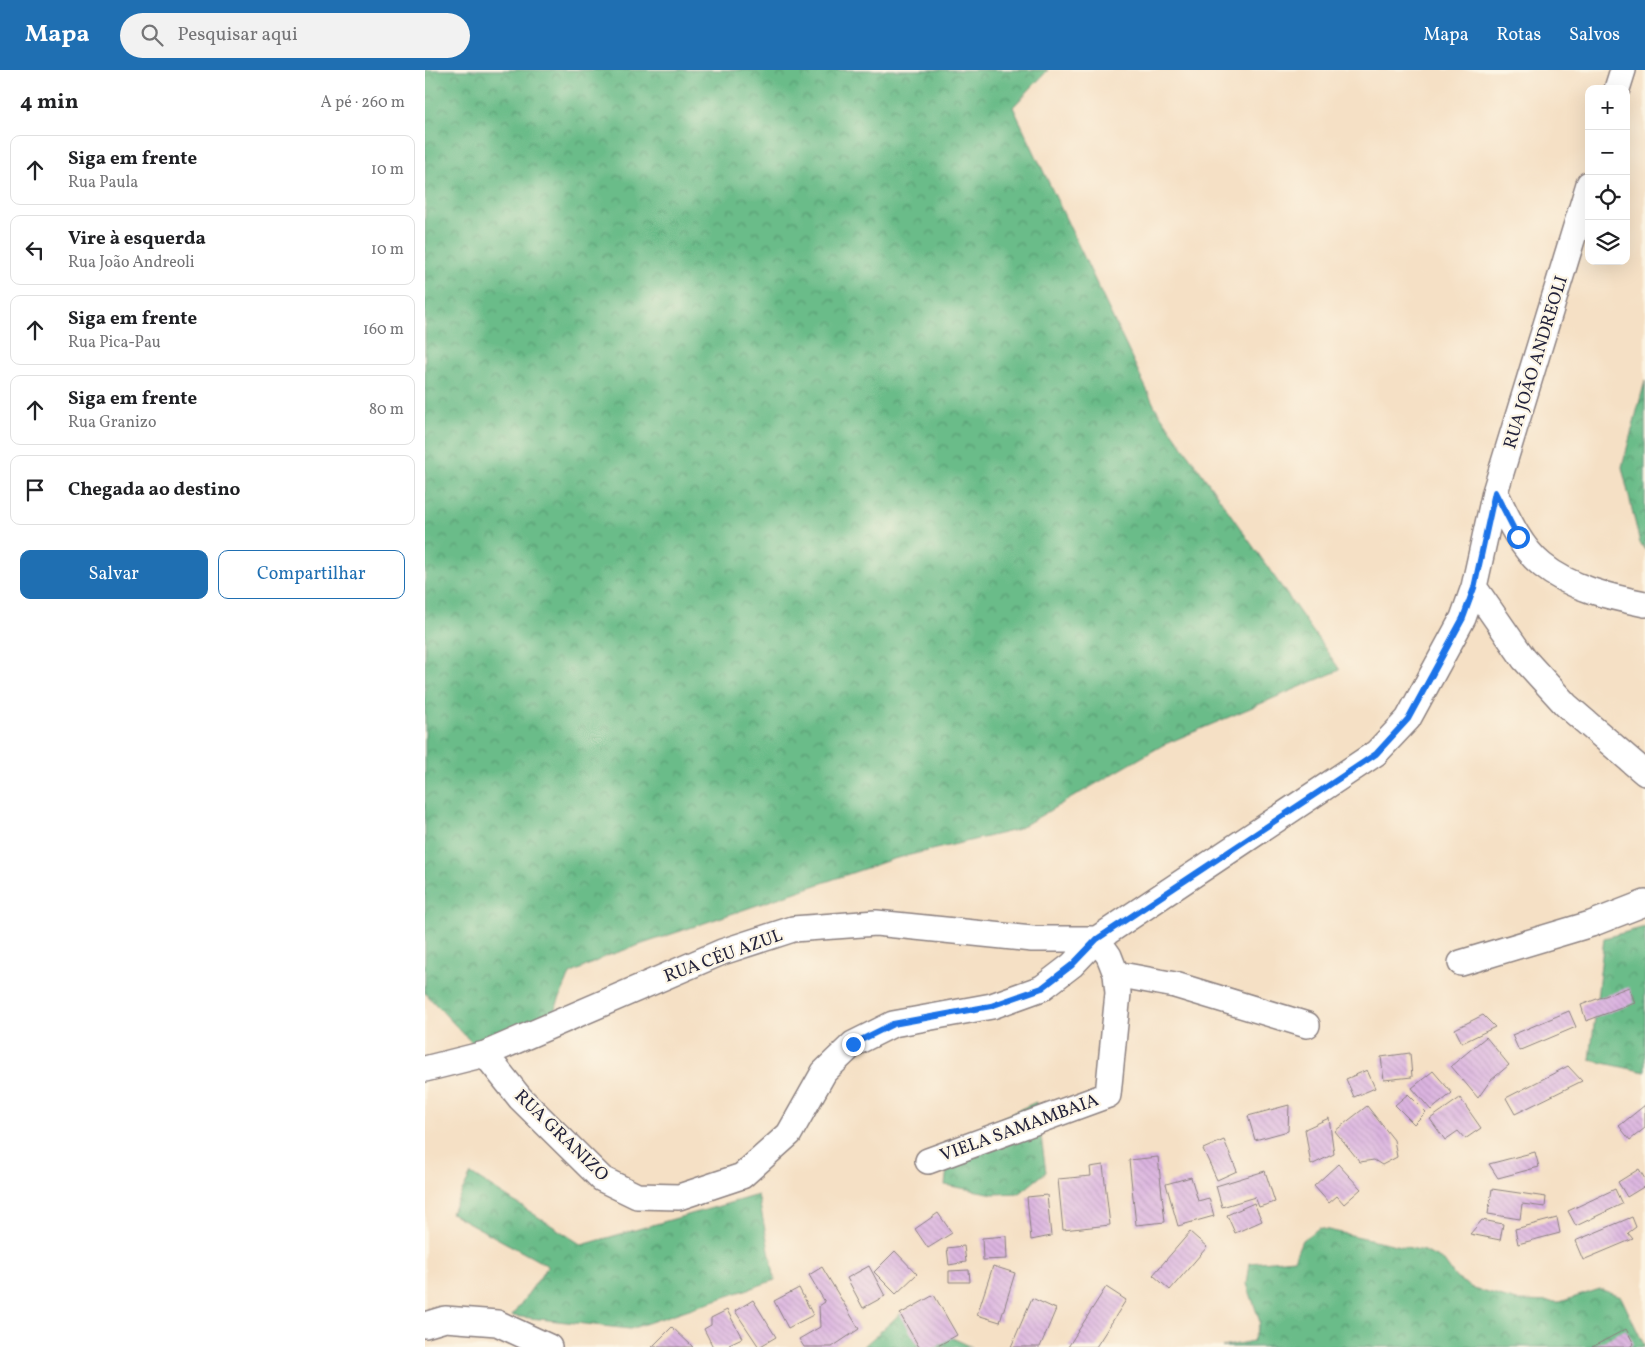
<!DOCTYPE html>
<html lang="pt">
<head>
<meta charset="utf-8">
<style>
	:root { --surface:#fff; --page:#f2f2f2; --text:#202124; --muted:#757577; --line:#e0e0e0; --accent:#1f6fb2 }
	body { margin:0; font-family:Vollkorn,serif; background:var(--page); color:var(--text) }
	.controls { position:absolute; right:15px; top:15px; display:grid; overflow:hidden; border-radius:10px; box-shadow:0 5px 20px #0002 }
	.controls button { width:45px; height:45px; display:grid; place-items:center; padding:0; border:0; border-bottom:1px solid var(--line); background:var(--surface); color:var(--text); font:25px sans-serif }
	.stop { position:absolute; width:15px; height:15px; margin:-11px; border:4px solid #1a73e8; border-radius:50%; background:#fff }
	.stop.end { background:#1a73e8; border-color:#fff; box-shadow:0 1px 5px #0008 }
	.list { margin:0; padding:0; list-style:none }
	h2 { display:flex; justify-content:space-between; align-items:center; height:65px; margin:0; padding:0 20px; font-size:21px }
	h2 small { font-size:16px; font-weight:400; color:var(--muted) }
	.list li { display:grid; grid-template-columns:32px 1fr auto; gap:15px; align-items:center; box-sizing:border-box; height:70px; margin:0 10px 10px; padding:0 10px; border:1px solid var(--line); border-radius:10px }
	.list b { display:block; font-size:19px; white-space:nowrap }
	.list p { margin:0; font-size:16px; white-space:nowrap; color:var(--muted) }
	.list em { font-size:16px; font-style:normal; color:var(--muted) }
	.actions { display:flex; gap:10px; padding:15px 20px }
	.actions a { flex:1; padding:11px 0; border:1px solid var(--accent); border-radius:10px; text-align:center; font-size:18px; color:var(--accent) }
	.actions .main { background:var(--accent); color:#fff }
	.icon { flex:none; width:28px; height:28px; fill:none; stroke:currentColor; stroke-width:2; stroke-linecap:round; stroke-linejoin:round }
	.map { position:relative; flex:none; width:1220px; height:1277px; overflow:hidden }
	header { display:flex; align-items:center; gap:30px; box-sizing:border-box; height:70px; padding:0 25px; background:var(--accent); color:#fff }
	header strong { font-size:24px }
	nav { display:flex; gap:28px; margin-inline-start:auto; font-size:18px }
	.search { width:350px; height:45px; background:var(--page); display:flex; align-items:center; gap:12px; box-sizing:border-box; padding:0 18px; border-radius:28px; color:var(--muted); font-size:19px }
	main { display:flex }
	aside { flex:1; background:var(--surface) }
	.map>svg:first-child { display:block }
	.forest { fill:url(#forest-crowns); stroke:#466f62 }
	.building { fill:url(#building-back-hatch) }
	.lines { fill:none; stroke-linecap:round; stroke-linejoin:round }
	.minor-casing { stroke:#8c8180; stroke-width:28 }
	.minor { stroke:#fff; stroke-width:25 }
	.route { stroke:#1a73e8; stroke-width:6 }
	.labels { text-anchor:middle; stroke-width:4.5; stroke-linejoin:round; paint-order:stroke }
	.street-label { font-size:18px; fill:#22223b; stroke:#fcf5e5 }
</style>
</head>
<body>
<header>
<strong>Mapa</strong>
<div class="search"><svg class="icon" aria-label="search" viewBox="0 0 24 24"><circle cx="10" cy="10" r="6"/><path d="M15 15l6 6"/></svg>Pesquisar aqui</div>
<nav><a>Mapa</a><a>Rotas</a><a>Salvos</a></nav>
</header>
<main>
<aside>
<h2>4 min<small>A pé · 260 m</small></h2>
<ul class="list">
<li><svg class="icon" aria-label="ahead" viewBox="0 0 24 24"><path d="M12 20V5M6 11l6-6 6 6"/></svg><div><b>Siga em frente</b><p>Rua Paula</p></div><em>10 m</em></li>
<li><svg class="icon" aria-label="left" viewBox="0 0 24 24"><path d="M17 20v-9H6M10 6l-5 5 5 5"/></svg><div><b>Vire à esquerda</b><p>Rua João Andreoli</p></div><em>10 m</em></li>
<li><svg class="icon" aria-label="ahead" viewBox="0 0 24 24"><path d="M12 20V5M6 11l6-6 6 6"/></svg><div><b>Siga em frente</b><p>Rua Pica-Pau</p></div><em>160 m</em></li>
<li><svg class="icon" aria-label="ahead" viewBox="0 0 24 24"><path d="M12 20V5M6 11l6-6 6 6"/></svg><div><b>Siga em frente</b><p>Rua Granizo</p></div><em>80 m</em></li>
<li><svg class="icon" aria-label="arrive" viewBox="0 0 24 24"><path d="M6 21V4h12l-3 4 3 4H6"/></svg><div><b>Chegada ao destino</b></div></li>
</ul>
<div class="actions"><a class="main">Salvar</a><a>Compartilhar</a></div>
</aside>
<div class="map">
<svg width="1220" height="1277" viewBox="0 0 1220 1277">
	<defs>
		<pattern id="forest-crowns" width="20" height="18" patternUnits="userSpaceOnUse" patternTransform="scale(1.25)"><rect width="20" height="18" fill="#6abc89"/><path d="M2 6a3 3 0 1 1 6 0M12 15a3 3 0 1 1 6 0" fill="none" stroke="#579871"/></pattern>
		<pattern id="building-back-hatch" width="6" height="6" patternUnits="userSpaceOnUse" patternTransform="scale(1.25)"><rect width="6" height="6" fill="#dbb4e0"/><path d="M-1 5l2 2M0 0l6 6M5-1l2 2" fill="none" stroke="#bc9ac1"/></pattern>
	</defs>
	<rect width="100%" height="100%" fill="#fcf5e5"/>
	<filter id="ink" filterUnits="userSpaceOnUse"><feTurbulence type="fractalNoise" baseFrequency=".02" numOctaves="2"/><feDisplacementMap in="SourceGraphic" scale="10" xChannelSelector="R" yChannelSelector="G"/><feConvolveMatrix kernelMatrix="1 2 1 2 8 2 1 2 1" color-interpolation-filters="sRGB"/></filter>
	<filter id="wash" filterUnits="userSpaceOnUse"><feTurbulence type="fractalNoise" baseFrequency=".0096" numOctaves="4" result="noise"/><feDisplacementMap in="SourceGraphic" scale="20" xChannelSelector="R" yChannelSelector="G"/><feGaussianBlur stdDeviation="1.12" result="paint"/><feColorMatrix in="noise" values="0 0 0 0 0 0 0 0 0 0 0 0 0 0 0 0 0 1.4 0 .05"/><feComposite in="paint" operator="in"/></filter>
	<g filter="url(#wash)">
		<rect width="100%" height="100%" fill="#f5e0c5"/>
		<path class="forest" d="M0,0H623L588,37L730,337L915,600L738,675L591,760L468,789L182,886L145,904L129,941L91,961L49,975L0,923Z
			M1220,311V480L1215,473L1197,397Z
			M1220,857V1002L1165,990L1179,868Z
			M611,1032L621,1102L595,1123L569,1124L520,1115L525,1072Z
			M46,1104L157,1175L333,1125L350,1210L205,1259L87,1246L123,1196L26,1143Z
			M894,1158L999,1181L1019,1191L1031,1208L1049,1219L1092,1231L1135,1232L1175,1219L1196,1227L1220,1277H797L828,1271L835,1252L822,1214L825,1193L869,1189L877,1170Z
			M475,1244L547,1277H438Z"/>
		<g id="blocks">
			<path class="building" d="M1204,917L1210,933L1161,951L1156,935Z
				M1144,941L1151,957L1094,981L1087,965Z
				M1058,945L1070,957L1037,973L1030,959Z
				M1061,967L1084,995L1065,1011L1053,1028L1026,996Z
				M985,983L987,1007L959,1010L956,987Z
				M1143,996L1157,1011L1090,1044L1081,1028Z
				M942,1000L950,1018L929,1027L921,1009Z
				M1008,1001L1027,1023L1006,1040L987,1018Z
				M983,1024L1001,1042L989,1054L970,1035Z
				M1035,1028L1056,1058L1040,1069L1033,1061L1020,1070L1005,1049Z
				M864,1035L863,1061L830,1070L823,1046Z
				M1220,1035V1058L1205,1070L1194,1056Z
				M942,1036L969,1070L972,1087L957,1095L949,1090L935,1092L910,1061Z
				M904,1048L909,1084L886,1095L880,1059Z
				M799,1070L812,1101L792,1110L778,1079Z
				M1110,1082L1114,1097L1073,1108L1064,1094Z
				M733,1087L740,1152L711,1155L704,1090Z
				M913,1094L936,1119L919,1134L912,1126L904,1133L889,1116Z
				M678,1095L685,1155L638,1160L633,1109L666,1106L665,1097Z
				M1214,1099L1220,1109V1116L1202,1127L1193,1112Z
				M840,1101L850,1132L834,1137L830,1127L797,1137L791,1116Z
				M766,1107L773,1131L784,1128L789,1146L753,1156L741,1114Z
				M1067,1119L1121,1127L1120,1137L1097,1134L1095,1149L1063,1144Z
				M1190,1119L1197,1134L1151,1156L1143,1141Z
				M622,1125L626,1166L606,1170L602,1127Z
				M829,1133L837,1151L810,1163L802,1145Z
				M513,1143L527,1163L503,1178L490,1159Z
				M1207,1147L1211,1157L1203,1163L1208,1169L1158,1190L1150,1171Z
				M1132,1148L1135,1163L1093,1174L1090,1159Z
				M1057,1150L1078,1154L1075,1170L1045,1164Z
				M765,1162L782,1177L745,1220L728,1205Z
				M581,1166L582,1189L558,1190L557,1168Z
				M539,1176L541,1192L524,1195L522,1178Z
				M470,1181L492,1204L471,1224L449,1202Z
				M444,1196L460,1226L438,1238L422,1208Z
				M568,1196L590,1203L575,1252L552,1245Z
				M397,1197L434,1259L407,1277H379L374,1269L395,1257L394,1236L400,1232L384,1205Z
				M544,1200L545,1212H524V1201Z
				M681,1217L701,1230L671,1277H643Z
				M374,1218L388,1245L363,1258L349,1231Z
				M509,1225L532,1265L511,1277H494L475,1244Z
				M607,1228L631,1239L615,1277H586Z
				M328,1230L351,1267L334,1277L310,1241Z
				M302,1240L317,1268L304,1274L306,1277H288L279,1259L286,1255V1248Z
				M247,1257L268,1277H227Z
				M1201,1259L1209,1274L1204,1277H1167Z"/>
		</g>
	</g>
	<g filter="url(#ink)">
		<use href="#blocks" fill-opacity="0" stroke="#8c8180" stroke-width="1"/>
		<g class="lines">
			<g class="minor-casing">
				<path id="minor" d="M1192,19L1198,0
					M1070,422C1082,447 1095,477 1117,495C1145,518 1185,527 1220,534
					M1049,517L1099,589L1141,635L1220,703
					M1036,893L1166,854L1220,833
					M691,904L750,915L882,955
					M60,984L95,1028L177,1109L212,1126L254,1127L317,1106L364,1064L399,1002L428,974L468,954L567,936L617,918L647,895L672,869L951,683L983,649L1038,548L1049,517L1070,422L1164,114
					M0,999L60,984L297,882L368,859L451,853L607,869H672
					M503,1091L683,1025L693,923L691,904L684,886L672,869
					M0,1255L20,1249L72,1253L124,1277"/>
			</g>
			<use href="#minor" class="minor"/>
		</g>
	</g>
	<g class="lines" filter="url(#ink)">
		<path class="route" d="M428,974L468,954L566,936L617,918L647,895L672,869L951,684L983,649L1038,548L1049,518L1070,422L1093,467"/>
	</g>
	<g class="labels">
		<g class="street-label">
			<text transform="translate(1110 292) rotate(-73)" y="6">RUA JOÃO ANDREOLI</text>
			<text transform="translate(298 885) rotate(-20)" y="6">RUA CÉU AZUL</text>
			<text transform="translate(594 1057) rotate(-20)" y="6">VIELA SAMAMBAIA</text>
			<text transform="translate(137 1065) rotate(44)" y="6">RUA GRANIZO</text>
		</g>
	</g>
</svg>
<div class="controls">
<button>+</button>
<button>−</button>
<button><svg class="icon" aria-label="locate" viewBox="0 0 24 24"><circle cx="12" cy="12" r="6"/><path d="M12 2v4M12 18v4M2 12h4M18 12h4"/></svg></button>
<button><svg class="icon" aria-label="layers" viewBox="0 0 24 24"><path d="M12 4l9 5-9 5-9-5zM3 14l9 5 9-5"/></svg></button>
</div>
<div class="stop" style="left:1093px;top:467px"></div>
<div class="stop end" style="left:428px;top:974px"></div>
</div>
</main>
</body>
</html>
